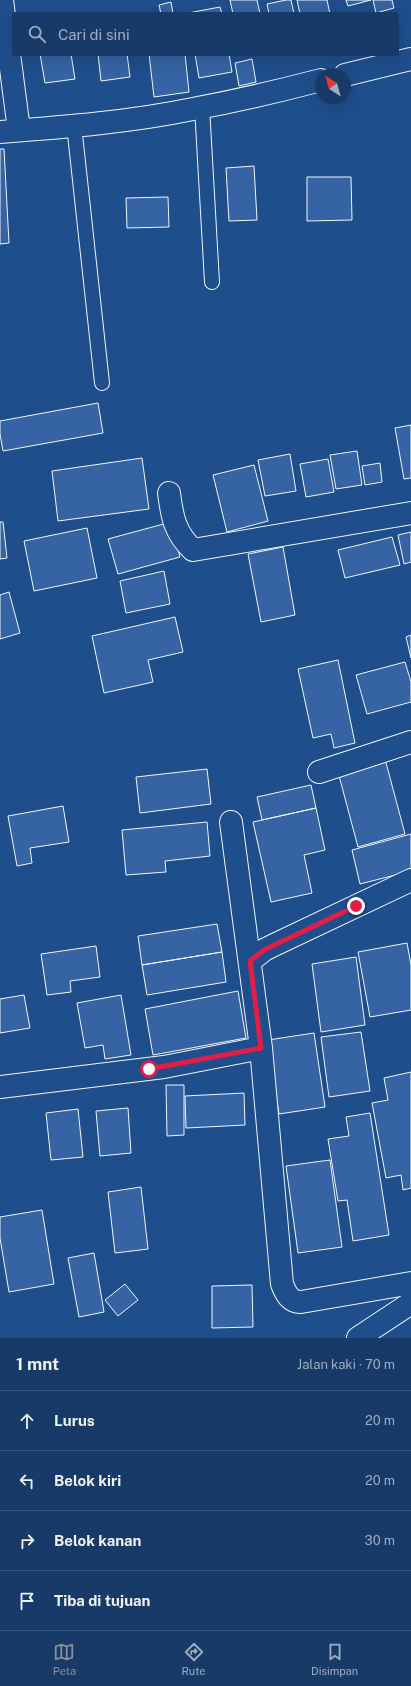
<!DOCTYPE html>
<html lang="id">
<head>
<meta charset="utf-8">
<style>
	:root { --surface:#173a69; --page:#244571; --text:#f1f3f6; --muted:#9eadc0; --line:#36547d; --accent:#8c9099 }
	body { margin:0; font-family:"Public Sans",sans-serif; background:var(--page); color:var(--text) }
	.compass { position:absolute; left:315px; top:68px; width:36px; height:36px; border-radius:50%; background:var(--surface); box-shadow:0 4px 16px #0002; rotate:323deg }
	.stop { position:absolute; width:12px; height:12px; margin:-9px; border:3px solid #e11d48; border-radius:50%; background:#fff }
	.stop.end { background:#e11d48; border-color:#fff; box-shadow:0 1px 4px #0008 }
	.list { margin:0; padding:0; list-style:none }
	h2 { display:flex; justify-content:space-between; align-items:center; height:52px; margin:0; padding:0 16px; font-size:17px }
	h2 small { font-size:13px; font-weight:400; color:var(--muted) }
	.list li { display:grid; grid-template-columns:26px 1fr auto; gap:12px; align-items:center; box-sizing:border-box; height:60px; padding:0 16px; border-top:1px solid var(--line) }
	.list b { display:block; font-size:15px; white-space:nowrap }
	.list em { font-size:13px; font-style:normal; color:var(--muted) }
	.icon { flex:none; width:22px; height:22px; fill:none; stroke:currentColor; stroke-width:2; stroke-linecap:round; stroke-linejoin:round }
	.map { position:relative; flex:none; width:411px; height:1338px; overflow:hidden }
	.search { position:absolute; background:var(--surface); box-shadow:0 4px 16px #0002; left:12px; right:12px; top:12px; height:44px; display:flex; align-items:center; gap:10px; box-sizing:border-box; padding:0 14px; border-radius:4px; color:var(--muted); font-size:15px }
	.sheet { height:292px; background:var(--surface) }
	nav { display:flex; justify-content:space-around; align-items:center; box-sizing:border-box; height:56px; border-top:1px solid var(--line); background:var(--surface); font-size:11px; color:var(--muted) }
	nav a { display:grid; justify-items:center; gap:2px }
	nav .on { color:var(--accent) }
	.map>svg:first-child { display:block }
	.building { fill:#3563a3; stroke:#f2f6ff }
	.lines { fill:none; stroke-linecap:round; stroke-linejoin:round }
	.lane-casing { stroke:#f2f6ff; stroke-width:16 }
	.street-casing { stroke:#f2f6ff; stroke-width:24 }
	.secondary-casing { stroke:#f2f6ff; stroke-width:24 }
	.lane { stroke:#1f4e8c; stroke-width:14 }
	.street { stroke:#1f4e8c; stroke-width:22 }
	.secondary { stroke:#1f4e8c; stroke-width:22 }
	.route { stroke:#e11d48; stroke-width:5 }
</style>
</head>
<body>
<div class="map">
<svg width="411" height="1338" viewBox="0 0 411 1338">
	<rect width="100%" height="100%" fill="#1f4e8c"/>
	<path class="building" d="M230,0H257L260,14H233Z
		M286,0H291L294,14H269L267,4Z
		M297,0H327L330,14H300Z
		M346,0H371L348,6Z
		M373,0H392L394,8L376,13Z
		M171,2L173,14H161L159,5Z
		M220,7L222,14H188V13Z
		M40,54H71L75,79L45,83Z
		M98,54H127L130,77L101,81Z
		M149,54H185L189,92L154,97Z
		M195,54H229L232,72L199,78Z
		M252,59L256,82L239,86L235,63Z
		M0,149H4L9,243L0,244Z
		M254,166L257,220L229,221L226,168Z
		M307,177H351L352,220L307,221Z
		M168,197L169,227L127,228L126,198Z
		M98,403L103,433L3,451L0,434V421Z
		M411,425V478L404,479L395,428Z
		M357,451L362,485L336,489L330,455Z
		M290,454L296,491L265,496L258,460Z
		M142,458L149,509L58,521L52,471Z
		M328,459L334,492L306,497L300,464Z
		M380,463L382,482L365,485L362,466Z
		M254,465L268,521L227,532L213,475Z
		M0,522H3L7,558L0,559Z
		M171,522L180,557L118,574L108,539Z
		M87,528L97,578L34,591L24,541Z
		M411,532V562L404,564L398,535Z
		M392,537L400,565L345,578L338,550Z
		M283,547L295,615L261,622L248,554Z
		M164,571L170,604L126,613L120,581Z
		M9,592L20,633L0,639V595Z
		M175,617L183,652L148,660L153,682L104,693L92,636Z
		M411,635V658L406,637Z
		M338,660L355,743L334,748L331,734L313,738L298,669Z
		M405,662L411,682V702L367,714L356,675Z
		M385,759L405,834L358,847L338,772Z
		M207,769L211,804L140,813L136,777Z
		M311,785L316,808L262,820L257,797Z
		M63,806L69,842L30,848L32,863L17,866L8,816Z
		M316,808L325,850L304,855L312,893L271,902L253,822Z
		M207,822L210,856L165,861L166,872L126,875L122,830Z
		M411,834V871L360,884L352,850Z
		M217,924L222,952L142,965L138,936Z
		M407,943L411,965V1010L370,1017L358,952Z
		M96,946L100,977L70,981L71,992L47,995L41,954Z
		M222,952L226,982L147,995L142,965Z
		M356,957L365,1025L321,1032L312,964Z
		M238,991L246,1038L153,1055L145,1009Z
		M24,995L30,1028L0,1033V999Z
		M121,995L131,1055L105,1059L103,1045L85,1048L77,1003Z
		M361,1032L370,1091L329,1097L321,1037Z
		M314,1033L325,1107L279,1114L268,1040Z
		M411,1072V1188L403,1190L401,1175L386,1178L372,1103L388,1100L384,1078Z
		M166,1085H184V1135L167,1136Z
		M244,1093L245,1125L186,1128L185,1096Z
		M128,1108L131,1153L100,1156L96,1111Z
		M78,1109L83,1157L51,1160L46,1113Z
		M370,1113L389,1235L353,1241L347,1200L338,1201L328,1139L349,1136L346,1117Z
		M330,1160L342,1247L298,1253L286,1166Z
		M141,1187L148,1249L115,1253L108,1192Z
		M42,1210L54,1284L9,1292L0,1238V1217Z
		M94,1253L104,1312L79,1317L68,1258Z
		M125,1284L138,1300L118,1316L105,1300Z
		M252,1285L253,1327L212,1328V1286Z"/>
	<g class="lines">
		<g class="lane-casing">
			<path id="lane" d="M202,107L212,282
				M74,125L102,383"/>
		</g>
		<g class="street-casing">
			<path id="street" d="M2,0L19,130
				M345,75L411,59
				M0,132C65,127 130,122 193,109C236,101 279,91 321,80
				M169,493C172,517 175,533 193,550L411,513
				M319,772L411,742
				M231,822L261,1048L282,1284C286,1294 290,1302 301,1302L411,1283
				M250,961L264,950L274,945L411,880
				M0,1087L164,1067L261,1048"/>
		</g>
		<g class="secondary-casing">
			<path id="secondary" d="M358,1338L411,1303"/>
		</g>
		<use href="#lane" class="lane"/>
		<use href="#street" class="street"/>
		<use href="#secondary" class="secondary"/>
	</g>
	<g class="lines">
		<path class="route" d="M149,1069L261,1048L250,961L264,950L356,906"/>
	</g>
</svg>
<svg class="compass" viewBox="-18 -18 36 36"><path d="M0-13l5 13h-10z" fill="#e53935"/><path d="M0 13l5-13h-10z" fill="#9eadc0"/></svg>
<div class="stop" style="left:149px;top:1069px"></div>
<div class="stop end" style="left:356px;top:906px"></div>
<div class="search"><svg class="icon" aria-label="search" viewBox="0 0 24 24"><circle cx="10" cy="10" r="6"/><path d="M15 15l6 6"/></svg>Cari di sini</div>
</div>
<section class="sheet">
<h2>1 mnt<small>Jalan kaki · 70 m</small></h2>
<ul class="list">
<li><svg class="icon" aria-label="ahead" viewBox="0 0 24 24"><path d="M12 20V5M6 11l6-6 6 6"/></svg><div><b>Lurus</b></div><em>20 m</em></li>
<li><svg class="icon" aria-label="left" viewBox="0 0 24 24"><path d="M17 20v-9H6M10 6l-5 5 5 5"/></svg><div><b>Belok kiri</b></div><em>20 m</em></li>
<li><svg class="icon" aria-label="right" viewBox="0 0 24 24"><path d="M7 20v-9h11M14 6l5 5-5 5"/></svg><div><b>Belok kanan</b></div><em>30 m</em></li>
<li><svg class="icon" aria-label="arrive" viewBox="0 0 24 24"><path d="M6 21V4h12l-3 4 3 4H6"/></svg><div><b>Tiba di tujuan</b></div></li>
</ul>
</section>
<nav>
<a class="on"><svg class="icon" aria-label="map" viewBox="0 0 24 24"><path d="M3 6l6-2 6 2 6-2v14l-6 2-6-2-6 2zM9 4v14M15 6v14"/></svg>Peta</a>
<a><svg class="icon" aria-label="directions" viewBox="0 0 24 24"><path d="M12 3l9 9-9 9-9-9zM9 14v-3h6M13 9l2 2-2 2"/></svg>Rute</a>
<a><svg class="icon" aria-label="saved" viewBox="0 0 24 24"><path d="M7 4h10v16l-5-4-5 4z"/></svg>Disimpan</a>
</nav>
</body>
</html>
